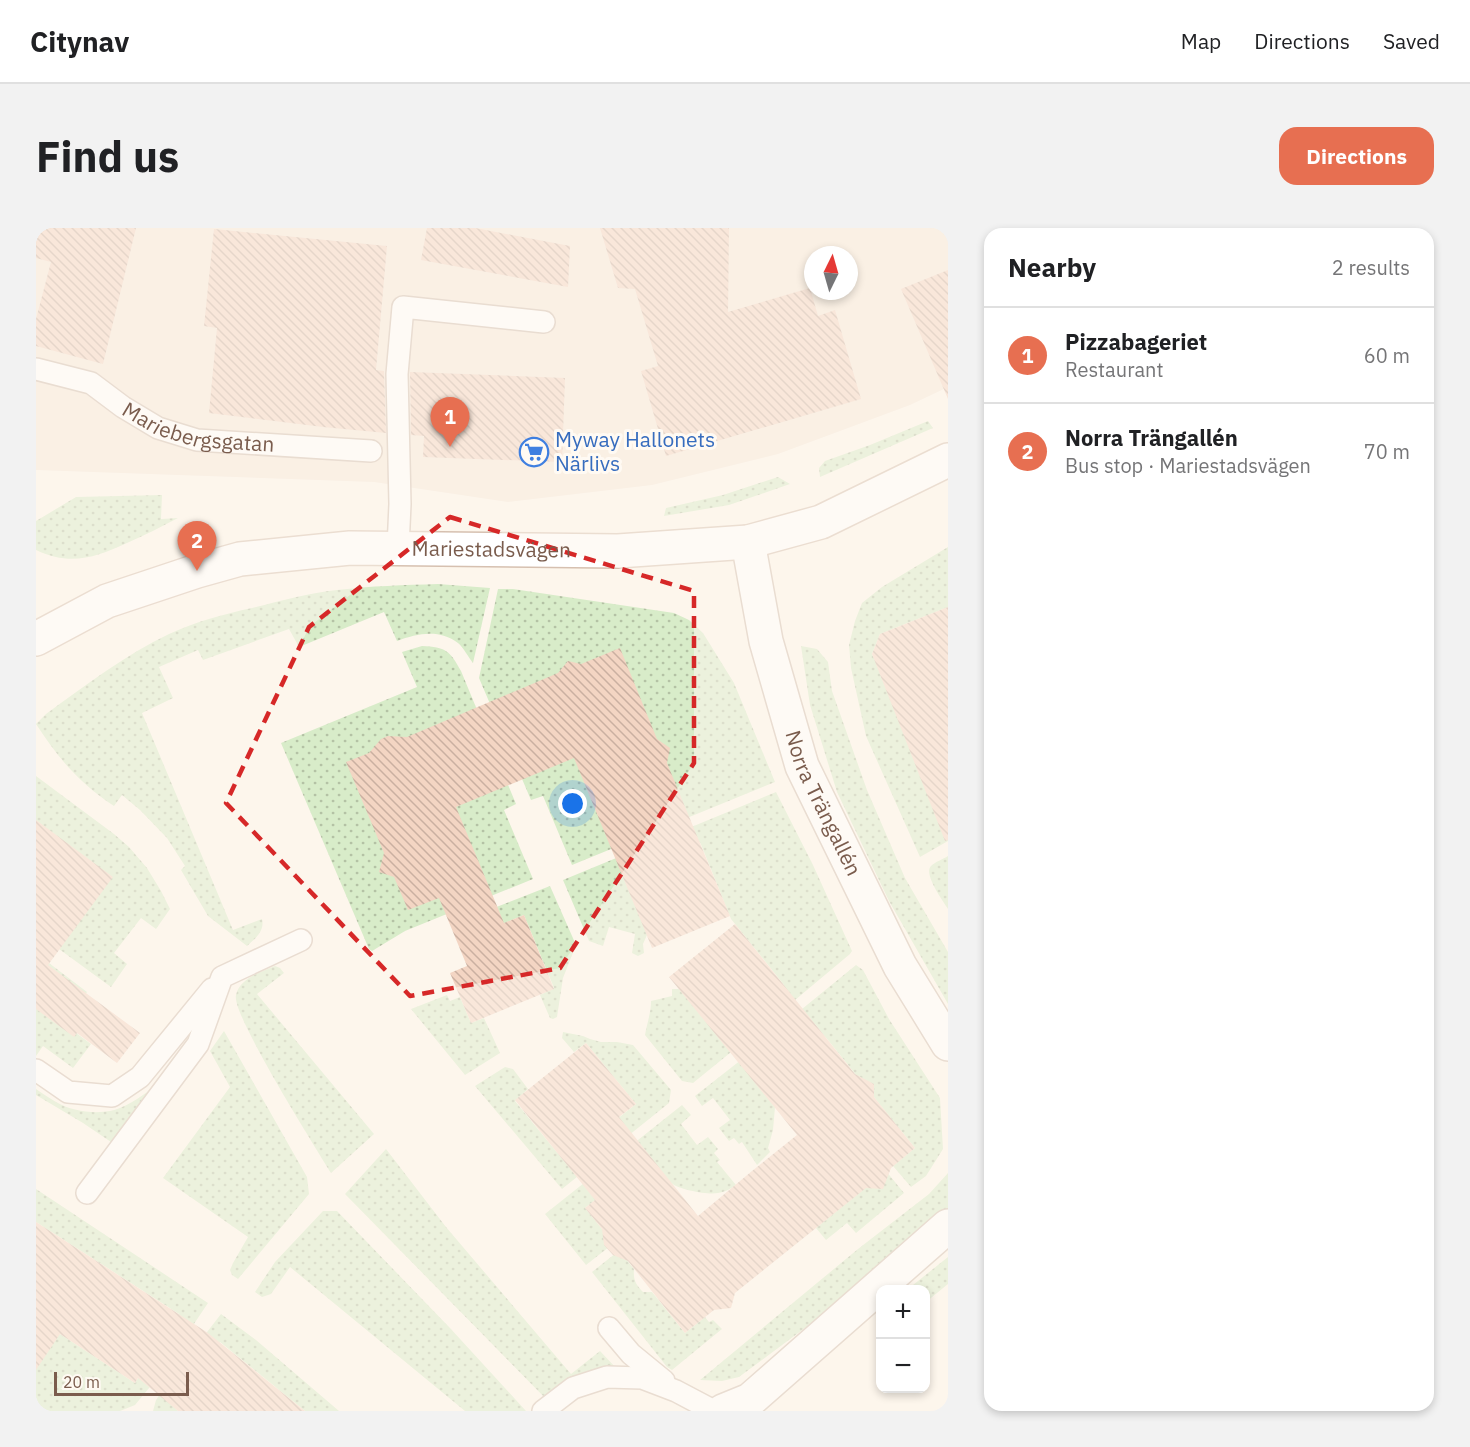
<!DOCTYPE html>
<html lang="en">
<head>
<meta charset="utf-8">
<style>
	:root { --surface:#fff; --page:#f2f2f2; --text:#202124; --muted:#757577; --line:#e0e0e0; --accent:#e76f51 }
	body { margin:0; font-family:"IBM Plex Sans",sans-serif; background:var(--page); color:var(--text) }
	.controls { position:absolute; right:18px; bottom:18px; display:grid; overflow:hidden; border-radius:12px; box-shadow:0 3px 9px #0003 }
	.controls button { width:54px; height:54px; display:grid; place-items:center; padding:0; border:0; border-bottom:2px solid var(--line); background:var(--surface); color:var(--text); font:30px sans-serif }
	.compass { position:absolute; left:768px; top:18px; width:54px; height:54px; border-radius:50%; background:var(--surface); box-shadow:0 3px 9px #0003; rotate:5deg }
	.scale { position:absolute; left:18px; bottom:15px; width:135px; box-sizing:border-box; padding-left:6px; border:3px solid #7a5c4d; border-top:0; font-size:16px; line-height:21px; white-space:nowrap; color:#7a5c4d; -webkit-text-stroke:4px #fffaf3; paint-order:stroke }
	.you { position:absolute; left:537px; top:576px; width:21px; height:21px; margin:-15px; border:4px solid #fff; border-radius:50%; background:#1a73e8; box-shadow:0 0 0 9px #1a73e833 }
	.badge { display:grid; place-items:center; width:39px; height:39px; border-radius:50%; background:var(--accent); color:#fff; font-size:20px; font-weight:700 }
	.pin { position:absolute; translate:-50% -50px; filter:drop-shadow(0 2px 3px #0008) }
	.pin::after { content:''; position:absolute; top:32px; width:21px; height:18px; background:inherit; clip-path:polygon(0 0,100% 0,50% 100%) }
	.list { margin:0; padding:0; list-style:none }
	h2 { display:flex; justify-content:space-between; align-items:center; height:78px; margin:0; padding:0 24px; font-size:26px }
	h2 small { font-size:20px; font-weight:400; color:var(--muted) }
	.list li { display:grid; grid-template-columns:39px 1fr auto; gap:18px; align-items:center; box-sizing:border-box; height:96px; padding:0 24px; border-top:2px solid var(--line) }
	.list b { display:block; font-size:22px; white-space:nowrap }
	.list p { margin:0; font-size:20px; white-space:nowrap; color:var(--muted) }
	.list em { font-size:20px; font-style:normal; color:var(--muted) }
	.map { position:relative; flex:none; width:912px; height:1183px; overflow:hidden; border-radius:18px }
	header { display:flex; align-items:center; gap:36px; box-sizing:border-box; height:84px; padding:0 30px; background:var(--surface); border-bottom:2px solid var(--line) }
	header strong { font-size:28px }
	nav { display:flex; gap:33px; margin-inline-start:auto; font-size:21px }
	.intro { display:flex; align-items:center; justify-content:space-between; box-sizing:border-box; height:144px; padding:0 36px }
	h1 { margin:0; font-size:42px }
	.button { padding:15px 27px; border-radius:18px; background:var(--accent); color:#fff; font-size:21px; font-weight:700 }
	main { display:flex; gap:36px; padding:0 36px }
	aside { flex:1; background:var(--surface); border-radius:18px; box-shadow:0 3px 9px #0003 }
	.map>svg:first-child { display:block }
	.residential { fill:#f5e8da; fill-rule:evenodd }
	.grass { fill:url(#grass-dots) }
	.building { fill:url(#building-back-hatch) }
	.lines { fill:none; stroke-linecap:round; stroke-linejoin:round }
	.lane-casing { stroke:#d1beb0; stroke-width:24 }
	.street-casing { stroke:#d1beb0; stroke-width:36 }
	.secondary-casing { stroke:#d6c0b0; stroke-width:36 }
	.lane { stroke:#fff; stroke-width:21 }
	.street { stroke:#fff; stroke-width:33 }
	.secondary { stroke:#fff; stroke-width:33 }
	.marked { fill:none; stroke:#d62828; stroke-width:4.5; stroke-dasharray:12 8; stroke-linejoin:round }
	.labels { text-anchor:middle; stroke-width:6; stroke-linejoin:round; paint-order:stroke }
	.street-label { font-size:21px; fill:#7a5c4d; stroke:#fffaf3 }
	.shop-label { font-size:21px; fill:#366cbe; stroke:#fffaf3; text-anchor:start }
</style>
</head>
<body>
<header>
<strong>Citynav</strong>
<nav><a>Map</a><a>Directions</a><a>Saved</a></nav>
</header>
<div class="intro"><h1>Find us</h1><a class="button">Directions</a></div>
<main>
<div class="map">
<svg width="912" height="1183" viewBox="0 0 912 1183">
	<defs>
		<pattern id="grass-dots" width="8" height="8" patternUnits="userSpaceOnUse" patternTransform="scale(1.5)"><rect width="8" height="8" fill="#d8ecc9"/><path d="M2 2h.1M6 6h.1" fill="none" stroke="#b4c2a5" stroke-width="1.8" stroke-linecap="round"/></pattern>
		<pattern id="building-back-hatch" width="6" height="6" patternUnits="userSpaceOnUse" patternTransform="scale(1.5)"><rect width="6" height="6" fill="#f3d5c3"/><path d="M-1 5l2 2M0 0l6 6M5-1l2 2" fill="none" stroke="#cab0a1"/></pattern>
	</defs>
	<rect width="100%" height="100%" fill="#fdf6ec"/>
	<path class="residential" d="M0,0H912V159L874,177L742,226L616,257L472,274L338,254L0,242ZM777,27H813V63H777Z"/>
	<path class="grass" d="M892,193L897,200L784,249L783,240L789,233L834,217Z
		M742,249L754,256L693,277L628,288L630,280L687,267Z
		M126,267L125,291L142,290C125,299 109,307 91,315C59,330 34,338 0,322V293L40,269Z
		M912,319V379L844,406L836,426L912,586V613L884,629L830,508L815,440L813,417L819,393L826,375L846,359Z
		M402,356L454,360L437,435C432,429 428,420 422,415C404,401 382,405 361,413L348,384L263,419L253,401L167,432L162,422L123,439L137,470L106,485L197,702L226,691C229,703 219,711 211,718L172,688L145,642L149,638L131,610L104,582L86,567L78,578C43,555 22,530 0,496L10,486C50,457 89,427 133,406C159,394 188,386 216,380C244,373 273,365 301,362C335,358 368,357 402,356Z
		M462,361H477L638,385L653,392L667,405L698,455L739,554L536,637L507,568L495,572L443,450Z
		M386,418C410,419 414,423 425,443L480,576L468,582L497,651L369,703L336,723L333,721L245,515L381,459L366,424Z
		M765,418L781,421L792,434L796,463L831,562L869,650L912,724V776L853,673L801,564L774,477Z
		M0,548L78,606L93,619L111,640L125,663L134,681L120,701L105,690L78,725L91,736L75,759L23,721L13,735L51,764L28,796L55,816L37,840L7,818L0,828Z
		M740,564L777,637L816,723L814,726L734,793L723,778L748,757L695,691L664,614L637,625L611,707L607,716L608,725L602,728L596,725L599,706L573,699L567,718L553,713L527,652Z
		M912,628V681C907,673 887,646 895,638C899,634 907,631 912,628Z
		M514,658L540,717L527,750L521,789L517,791L514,790L504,767L518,760L488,687L456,700L450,683Z
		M820,737L827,742L853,791L904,870L907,921L890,948L875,959L857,938L879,920L779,796L717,821Z
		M239,738L244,740L248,745L221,766L338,906L295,945C280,920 195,786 200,767C204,750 225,744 239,738Z
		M636,761H643L726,799L657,855L646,853L609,807C611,795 615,785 615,773L636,768Z
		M411,767L414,773L424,769L435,795L448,790L464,825L429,847L375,781Z
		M188,803L271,949L273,966L202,1051L196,1047L194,1042L197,1035L212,1009L127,950L194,859L174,823Z
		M527,804L547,808L554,811L565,814H581L597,817L635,862L633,875L526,961L439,858L469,839L477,841L492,861L479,873L528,933L600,876L550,815L538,824L526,810Z
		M710,828L739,879L737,902L732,920L734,924L721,937L706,914L703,916L698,910L693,913L683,900L694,892L677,870L666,878L659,868Z
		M0,861C6,865 13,870 20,874C35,883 57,886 74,883C87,881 105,869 115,861L75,914L47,895L0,867Z
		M646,877L655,887L645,896L661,917L672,909L682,921L678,925L684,932L681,934L700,957C695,961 688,964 682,965C672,967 644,962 635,955C627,948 621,937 614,928L549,980L575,1012L573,1019L550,1037L509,986Z
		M350,921L410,999L535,1146L564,1123L582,1142L512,1173L309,966Z
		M850,943L868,965L820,1005L811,995L790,1012L780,1000Z
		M912,945V981L781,1091L703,1149L686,1153L664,1152L822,1021L893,966Z
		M0,961L172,1075L123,1148L99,1177L84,1183H12L0,1178V1116L24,1106L99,1155L143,1086L0,994Z
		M287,983H301L414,1100L490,1183H429L254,1039L235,1066L226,1069L219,1064L239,1034Z
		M580,1025H585L598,1041C597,1052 600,1057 607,1064H616L649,1105L669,1089L673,1094L677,1092L686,1101L636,1142L631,1139L556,1044Z
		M912,1029V1056L890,1074V1062L872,1061Z
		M185,1086L220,1112L303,1183H269L184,1114L135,1176L142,1183H117L120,1172L130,1157Z"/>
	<path class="building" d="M0,0H100L67,136L0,118V91L15,34L0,30Z
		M391,0H439L534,18L532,59L385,32Z
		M564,0H693L692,84L774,60L782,88L799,82L825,171L630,228L605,143L622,138L599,61L582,60Z
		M178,1L351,18L340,142L348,143L350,205L287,199L173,185L181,100L168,98Z
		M912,42V171L865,61Z
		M374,144L529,150L526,234L387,229L388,208L375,207Z
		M912,379V612L909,613L836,426L844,406Z
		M584,420L621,511L634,520L631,535L694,688L616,720L538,530L420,579L468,695L488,687L518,761L435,795L414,745L431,738L403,670L372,682L358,649L343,644L348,625L310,534L333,525L345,511L352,508L371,509L522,445L532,433L545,436Z
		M0,592L77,649L12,737L104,805L81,835L41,805L38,809L0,781Z
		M699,696L819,846L838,856V869L879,920L855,940L847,961L830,960L699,1065L695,1080L678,1082L649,1105L592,1033L577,1027L568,1017L566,1001L549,980L559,972L479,872L550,815L600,876L583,889L662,988L716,943L761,907L633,749Z
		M0,994L172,1105L269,1183H142L102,1150L99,1155L24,1106L0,1142Z"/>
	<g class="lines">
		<g class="lane-casing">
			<g id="lane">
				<path id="s1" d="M0,141L55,155L87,179L122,200L161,212L335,223"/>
				<path d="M362,320L364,276L361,146L367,79L508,94"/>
				<path d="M0,842L32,864L76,868L104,849L176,761"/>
				<path d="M51,965L162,816L186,749L265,712"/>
				<path d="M573,1100L595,1126L628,1153"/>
				<path d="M507,1183L537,1160L571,1149L606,1150L640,1163L678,1183"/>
			</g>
		</g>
		<g class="street-casing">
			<g id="street">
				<path id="s2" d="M712,314L730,413L766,538L864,738L912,816"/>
				<path d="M687,1183L714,1172L912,998"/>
			</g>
		</g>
		<g class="secondary-casing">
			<g id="secondary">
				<path id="s3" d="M0,411L71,373L161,343L204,331L314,320L582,323L712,314L785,294L912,232"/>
			</g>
		</g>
		<use href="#lane" class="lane"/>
		<use href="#street" class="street"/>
		<use href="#secondary" class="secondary"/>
	</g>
	<path d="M0 0H912V1183H0ZM414,289L658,363V535L524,740L374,768L190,575L273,399Z" fill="#fdf6ec" fill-opacity=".55" fill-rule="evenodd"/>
	<path class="marked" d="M414,289L658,363V535L524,740L374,768L190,575L273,399Z"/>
	<defs>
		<g id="supermarket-ring" transform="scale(1.5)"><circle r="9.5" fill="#fffaf3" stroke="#3f7fe0" stroke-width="1.5"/><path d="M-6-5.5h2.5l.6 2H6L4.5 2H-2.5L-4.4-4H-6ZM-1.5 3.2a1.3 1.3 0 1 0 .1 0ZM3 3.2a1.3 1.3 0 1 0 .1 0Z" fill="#3f7fe0"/></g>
	</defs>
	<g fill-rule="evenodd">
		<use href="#supermarket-ring" x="498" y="224"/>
	</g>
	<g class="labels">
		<g class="street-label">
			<text dy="7" stroke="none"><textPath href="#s1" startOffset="177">Mariebergsgatan</textPath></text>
			<text dy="7" stroke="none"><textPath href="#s3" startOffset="472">Mariestadsvägen</textPath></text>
			<text dy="7" stroke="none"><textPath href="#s2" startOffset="273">Norra Trängallén</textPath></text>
		</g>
		<g class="shop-label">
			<text x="519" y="219">Myway Hallonets<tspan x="519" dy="24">Närlivs</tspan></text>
		</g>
	</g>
</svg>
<div class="controls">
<button>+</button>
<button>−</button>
</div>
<svg class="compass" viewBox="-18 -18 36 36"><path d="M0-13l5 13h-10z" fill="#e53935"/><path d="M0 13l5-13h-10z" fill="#757577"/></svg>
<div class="scale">20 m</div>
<div class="you"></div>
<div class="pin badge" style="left:414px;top:219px">1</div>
<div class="pin badge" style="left:161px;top:343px">2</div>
</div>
<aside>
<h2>Nearby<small>2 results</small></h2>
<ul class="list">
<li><span class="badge">1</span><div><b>Pizzabageriet</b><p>Restaurant</p></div><em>60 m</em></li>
<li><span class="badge">2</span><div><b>Norra Trängallén</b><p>Bus stop · Mariestadsvägen</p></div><em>70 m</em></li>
</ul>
</aside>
</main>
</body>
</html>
